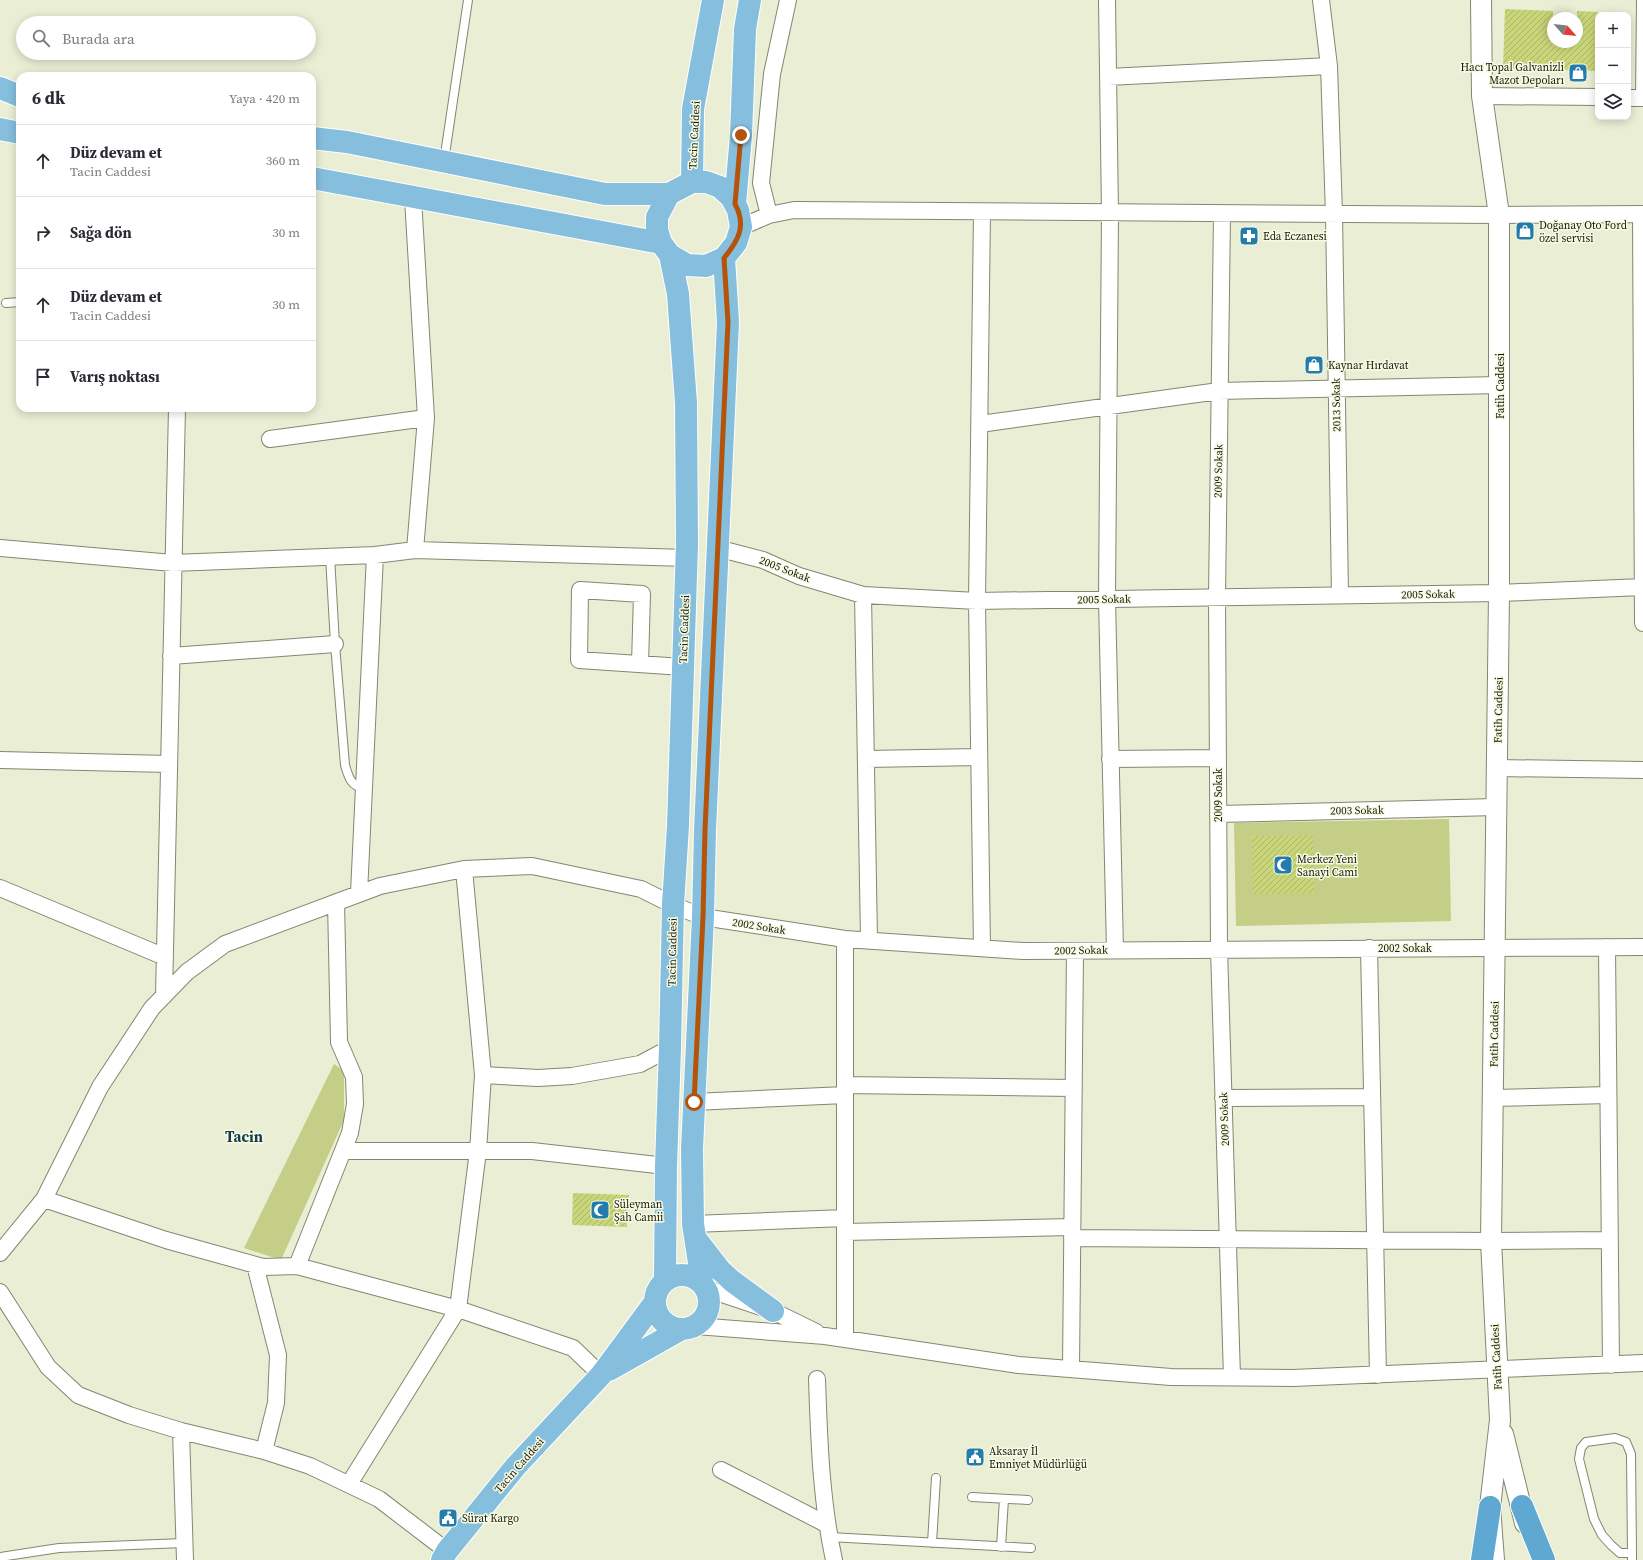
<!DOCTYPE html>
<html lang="tr">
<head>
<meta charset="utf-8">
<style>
	:root { --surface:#fff; --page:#f2f2f3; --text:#2b2b33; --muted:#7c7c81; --line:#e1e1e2 }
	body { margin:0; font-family:"Source Serif 4",serif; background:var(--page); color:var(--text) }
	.controls { position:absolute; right:12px; top:12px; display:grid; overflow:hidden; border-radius:8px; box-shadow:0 2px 10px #0003 }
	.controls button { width:36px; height:36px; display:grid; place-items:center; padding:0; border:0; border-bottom:1px solid var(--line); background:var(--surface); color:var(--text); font:20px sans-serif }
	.compass { position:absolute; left:1547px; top:12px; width:36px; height:36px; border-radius:50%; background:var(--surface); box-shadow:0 2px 10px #0003; rotate:117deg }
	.stop { position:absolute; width:12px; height:12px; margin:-9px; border:3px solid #b45309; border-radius:50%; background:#fff }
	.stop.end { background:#b45309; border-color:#fff; box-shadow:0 1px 4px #0008 }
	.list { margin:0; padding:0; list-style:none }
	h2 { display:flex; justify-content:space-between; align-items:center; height:52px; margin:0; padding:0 16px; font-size:17px }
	h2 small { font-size:13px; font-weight:400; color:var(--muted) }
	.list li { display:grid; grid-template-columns:26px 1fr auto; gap:12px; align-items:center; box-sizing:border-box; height:72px; padding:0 16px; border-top:1px solid var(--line) }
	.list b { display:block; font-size:15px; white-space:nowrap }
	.list p { margin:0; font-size:13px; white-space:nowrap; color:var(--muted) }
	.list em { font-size:13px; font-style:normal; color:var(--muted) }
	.icon { flex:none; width:22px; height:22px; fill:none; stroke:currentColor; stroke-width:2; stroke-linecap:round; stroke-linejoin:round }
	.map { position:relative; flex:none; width:1643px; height:1560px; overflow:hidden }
	.search { position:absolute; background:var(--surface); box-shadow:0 2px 10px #0003; left:16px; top:16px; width:300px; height:44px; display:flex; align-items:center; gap:10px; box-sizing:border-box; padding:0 14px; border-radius:22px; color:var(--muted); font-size:15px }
	.panel { position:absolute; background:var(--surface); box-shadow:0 2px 10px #0003; left:16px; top:72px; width:300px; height:340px; border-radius:12px }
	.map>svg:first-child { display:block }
	.green { fill:#c4ce86 }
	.building { fill:url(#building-hatch) }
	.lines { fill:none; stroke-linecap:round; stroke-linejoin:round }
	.service-casing { stroke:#838770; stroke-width:10 }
	.minor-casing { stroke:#838770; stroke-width:18 }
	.tertiary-casing { stroke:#838770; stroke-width:22 }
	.primary-casing { stroke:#fff; stroke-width:24 }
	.trunk-casing { stroke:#fff; stroke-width:24 }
	.service { stroke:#fff; stroke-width:8 }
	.minor { stroke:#fff; stroke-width:16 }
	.tertiary { stroke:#fff; stroke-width:20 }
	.primary { stroke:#86bedd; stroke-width:22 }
	.trunk { stroke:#5ea8d2; stroke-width:22 }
	.route { stroke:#b45309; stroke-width:5 }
	.labels { text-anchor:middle; stroke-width:3; stroke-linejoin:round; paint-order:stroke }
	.poi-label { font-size:11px; fill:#181910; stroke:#f6fbe1; text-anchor:start }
	.street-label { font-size:11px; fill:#181910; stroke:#f6fbe1 }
	.district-label { font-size:15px; font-weight:bold; fill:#133c52; stroke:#f6fbe1 }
</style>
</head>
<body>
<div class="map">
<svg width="1643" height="1560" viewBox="0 0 1643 1560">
	<defs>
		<pattern id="building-hatch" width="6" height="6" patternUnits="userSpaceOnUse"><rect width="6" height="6" fill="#c9d579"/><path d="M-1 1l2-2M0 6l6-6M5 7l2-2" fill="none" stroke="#acb668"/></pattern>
	</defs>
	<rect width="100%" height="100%" fill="#e9eed4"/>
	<path class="green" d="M1449,819L1451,921L1236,926L1234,823Z
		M334,1064L344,1071V1120L281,1260L244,1248Z"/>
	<path class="building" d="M1505,9L1553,11V42H1577V11L1598,12V71L1503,68Z
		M1313,835L1314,893L1253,894L1252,836Z
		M573,1193L629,1195L627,1227L572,1225Z"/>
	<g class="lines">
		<g class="service-casing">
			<path id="service" d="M1640,98L1641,0
				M444,161L468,0
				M6,303L20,302
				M330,556L335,644L345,765C348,775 351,788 364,787
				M972,1497L1028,1500
				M829,1537L1031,1548
				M932,1543L936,1478
				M1001,1547L1004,1499
				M0,1557L59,1548L183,1543
				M1632,1560V1553L1631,1454L1626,1442L1615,1438L1586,1442L1581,1448L1579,1459L1594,1519L1602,1535L1611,1545L1620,1553H1632"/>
		</g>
		<g class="minor-casing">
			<path id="minor" d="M1107,0L1110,213L1107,599L1115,950
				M1321,0L1329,66L1334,214L1340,595
				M1108,77L1329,66
				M1482,96L1598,97
				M1628,98H1643
				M413,198L426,418L415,550
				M1222,214L1217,597L1219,949L1232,1377
				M1641,214L1643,623
				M769,215L761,183L772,74L788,0
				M741,227L769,215L794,210L1499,215L1643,214
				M980,424L1219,391L1500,385
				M270,439L426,418
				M0,548L173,563L375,555L415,550L687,558
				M717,548L763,560L799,576L863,595L977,601L1499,593L1643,587
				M863,595L869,940
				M171,656L335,644
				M640,664L642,594L580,590L579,660L683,667
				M866,759L979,757
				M1110,759L1217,758
				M0,760L169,764
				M1497,768L1643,770
				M1218,814L1496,807
				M464,869L483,1075L538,1078L572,1076L640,1064L670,1048
				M0,888L165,957
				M359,893L375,555
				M845,939V1339
				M1607,947L1611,1365
				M982,948L977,601L982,212
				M1369,948L1378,1375
				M164,996L177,408
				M845,1085L1074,1088
				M1223,1098L1372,1097
				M1493,1098L1608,1095
				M694,1102L845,1095
				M343,1151H532L666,1166
				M44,1199L166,1240L263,1267L297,1266L458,1309L573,1348L601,1375
				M693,1224L845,1218
				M845,1232L1072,1227
				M1072,1238L1491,1241L1609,1240
				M0,1253L44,1199L100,1087L152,1008L187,972L225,944L380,886L464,869L532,866L641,889L673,905L703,917L845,939L1023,951L1643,947
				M255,1265L278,1355L276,1403L264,1451
				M297,1266L350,1133L355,1104L354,1077L339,1042L336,902
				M707,1289L773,1311L816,1332
				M0,1292L48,1367L78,1395L129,1415L181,1431L264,1451L310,1466L379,1499L447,1551
				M696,1326L825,1336L1019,1365L1171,1377L1293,1378L1643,1363
				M1071,1369L1075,951
				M817,1379C819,1440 821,1500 834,1560
				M181,1431L185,1560
				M721,1470L826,1524
				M349,1484L458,1309L478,1151L483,1075"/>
		</g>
		<g class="tertiary-casing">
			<path id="tertiary" d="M1481,0L1482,96L1499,215V593L1491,1241L1500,1420L1490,1507L1494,1560
				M1503,1434L1525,1523"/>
		</g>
		<g class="primary-casing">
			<path id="primary" d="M0,88L20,96
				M0,129L20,133
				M312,138L347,142L605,194H669
				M312,178L661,243
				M692,182L693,109L713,0
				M735,204L741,135L745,29L750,0
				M696,1239L720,1270L732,1281L773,1311
				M655 1302a27 27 0 1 1 54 0a27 27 0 1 1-54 0Z
				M665,1281L666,1166L670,1048L673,905L678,826L687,544L686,403L678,294L670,255L661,243L657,230V217L669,194L692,182H706L720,187L731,197L738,210L741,227L736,243L724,258L706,266L687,265L670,255
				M702,1282L693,1224L692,1149L703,917L705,830L728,322L724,258
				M609,1370L680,1330
				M442,1560L447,1551L516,1466L601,1375L655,1302"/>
		</g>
		<g class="trunk-casing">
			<path id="trunk" d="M1522,1506L1544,1560
				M1482,1560L1490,1507"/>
		</g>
		<use href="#service" class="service"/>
		<use href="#minor" class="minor"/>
		<use href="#tertiary" class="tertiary"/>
		<use href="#primary" class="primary"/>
		<use href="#trunk" class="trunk"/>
	</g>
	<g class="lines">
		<path class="route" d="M694,1102L703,917L705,830L728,322L724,258C738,241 747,226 735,204L741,135"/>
	</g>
	<defs>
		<g id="shop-square" transform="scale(1)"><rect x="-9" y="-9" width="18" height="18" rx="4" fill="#237cab" stroke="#f6fbe1"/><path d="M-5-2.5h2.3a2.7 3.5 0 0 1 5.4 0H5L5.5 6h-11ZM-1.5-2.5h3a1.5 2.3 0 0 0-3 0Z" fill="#fff"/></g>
		<g id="pharmacy-square" transform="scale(1)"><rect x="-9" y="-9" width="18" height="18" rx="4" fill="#237cab" stroke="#f6fbe1"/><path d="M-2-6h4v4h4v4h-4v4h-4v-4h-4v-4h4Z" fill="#fff"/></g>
		<g id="mosque-square" transform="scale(1)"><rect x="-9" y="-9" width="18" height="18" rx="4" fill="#237cab" stroke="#f6fbe1"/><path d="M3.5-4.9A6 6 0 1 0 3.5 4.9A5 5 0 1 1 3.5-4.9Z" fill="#fff"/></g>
		<g id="civic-square" transform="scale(1)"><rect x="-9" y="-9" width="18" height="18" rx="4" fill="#237cab" stroke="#f6fbe1"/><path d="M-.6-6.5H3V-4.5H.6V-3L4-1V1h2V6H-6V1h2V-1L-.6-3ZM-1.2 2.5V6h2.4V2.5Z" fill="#fff"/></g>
	</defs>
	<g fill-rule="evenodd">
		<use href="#shop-square" x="1578" y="73"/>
		<use href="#shop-square" x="1525" y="231"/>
		<use href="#pharmacy-square" x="1249" y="236"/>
		<use href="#shop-square" x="1314" y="365"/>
		<use href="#mosque-square" x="1283" y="865"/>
		<use href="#mosque-square" x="600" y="1210"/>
		<use href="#civic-square" x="975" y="1457"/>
		<use href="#civic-square" x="448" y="1518"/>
	</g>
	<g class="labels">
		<g class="poi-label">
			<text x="1564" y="71" text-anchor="end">Hacı Topal Galvanizli<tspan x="1564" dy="13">Mazot Depoları</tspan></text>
			<text x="1539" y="229">Doğanay Oto Ford<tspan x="1539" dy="13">özel servisi</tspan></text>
			<text x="1263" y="240">Eda Eczanesi</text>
			<text x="1328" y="369">Kaynar Hırdavat</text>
			<text x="1297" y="863">Merkez Yeni<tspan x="1297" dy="13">Sanayi Cami</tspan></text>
			<text x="614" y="1208">Süleyman<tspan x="614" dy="13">Şah Camii</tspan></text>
			<text x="989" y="1455">Aksaray İl<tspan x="989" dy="13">Emniyet Müdürlüğü</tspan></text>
			<text x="462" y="1522">Sürat Kargo</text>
		</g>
		<g class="street-label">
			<text transform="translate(694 135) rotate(-87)" y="4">Tacin Caddesi</text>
			<text transform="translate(1500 386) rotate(-90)" y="4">Fatih Caddesi</text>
			<text transform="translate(1336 405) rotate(-91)" y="4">2013 Sokak</text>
			<text transform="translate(1218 471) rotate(-89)" y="4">2009 Sokak</text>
			<text transform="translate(785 569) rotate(21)" y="4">2005 Sokak</text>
			<text transform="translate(1428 594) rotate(-1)" y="4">2005 Sokak</text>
			<text transform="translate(1104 599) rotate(-1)" y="4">2005 Sokak</text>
			<text transform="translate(684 629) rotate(-88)" y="4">Tacin Caddesi</text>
			<text transform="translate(1498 710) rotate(-89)" y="4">Fatih Caddesi</text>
			<text transform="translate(1218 795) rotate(-90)" y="4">2009 Sokak</text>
			<text transform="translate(1357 810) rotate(-1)" y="4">2003 Sokak</text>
			<text transform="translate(759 926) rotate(9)" y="4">2002 Sokak</text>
			<text x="1405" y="952">2002 Sokak</text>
			<text transform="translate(1081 950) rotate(-1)" y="4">2002 Sokak</text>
			<text transform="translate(672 952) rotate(-89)" y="4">Tacin Caddesi</text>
			<text transform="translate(1494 1034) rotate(-89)" y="4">Fatih Caddesi</text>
			<text transform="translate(1224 1119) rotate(-92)" y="4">2009 Sokak</text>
			<text transform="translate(1496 1357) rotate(-93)" y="4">Fatih Caddesi</text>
			<text transform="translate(519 1465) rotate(-49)" y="4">Tacin Caddesi</text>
		</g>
		<g class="district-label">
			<text x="244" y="1142">Tacin</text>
		</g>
	</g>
</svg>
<div class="controls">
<button>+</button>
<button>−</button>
<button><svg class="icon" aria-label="layers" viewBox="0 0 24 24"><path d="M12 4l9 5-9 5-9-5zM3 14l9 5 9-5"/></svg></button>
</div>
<svg class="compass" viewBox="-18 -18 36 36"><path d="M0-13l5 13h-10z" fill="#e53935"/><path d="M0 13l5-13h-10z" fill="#7c7c81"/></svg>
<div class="stop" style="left:694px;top:1102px"></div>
<div class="stop end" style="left:741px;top:135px"></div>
<div class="search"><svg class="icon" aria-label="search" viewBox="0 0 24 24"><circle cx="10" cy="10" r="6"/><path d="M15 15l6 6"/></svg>Burada ara</div>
<section class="panel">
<h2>6 dk<small>Yaya · 420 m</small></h2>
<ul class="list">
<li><svg class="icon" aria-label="ahead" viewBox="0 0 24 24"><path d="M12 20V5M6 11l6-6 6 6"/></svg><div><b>Düz devam et</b><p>Tacin Caddesi</p></div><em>360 m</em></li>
<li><svg class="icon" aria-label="right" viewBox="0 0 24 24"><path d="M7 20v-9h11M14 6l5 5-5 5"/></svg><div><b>Sağa dön</b></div><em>30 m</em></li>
<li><svg class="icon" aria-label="ahead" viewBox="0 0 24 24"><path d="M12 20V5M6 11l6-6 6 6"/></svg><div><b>Düz devam et</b><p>Tacin Caddesi</p></div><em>30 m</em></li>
<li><svg class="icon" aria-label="arrive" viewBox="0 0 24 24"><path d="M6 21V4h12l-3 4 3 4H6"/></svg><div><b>Varış noktası</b></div></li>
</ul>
</section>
</div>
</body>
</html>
